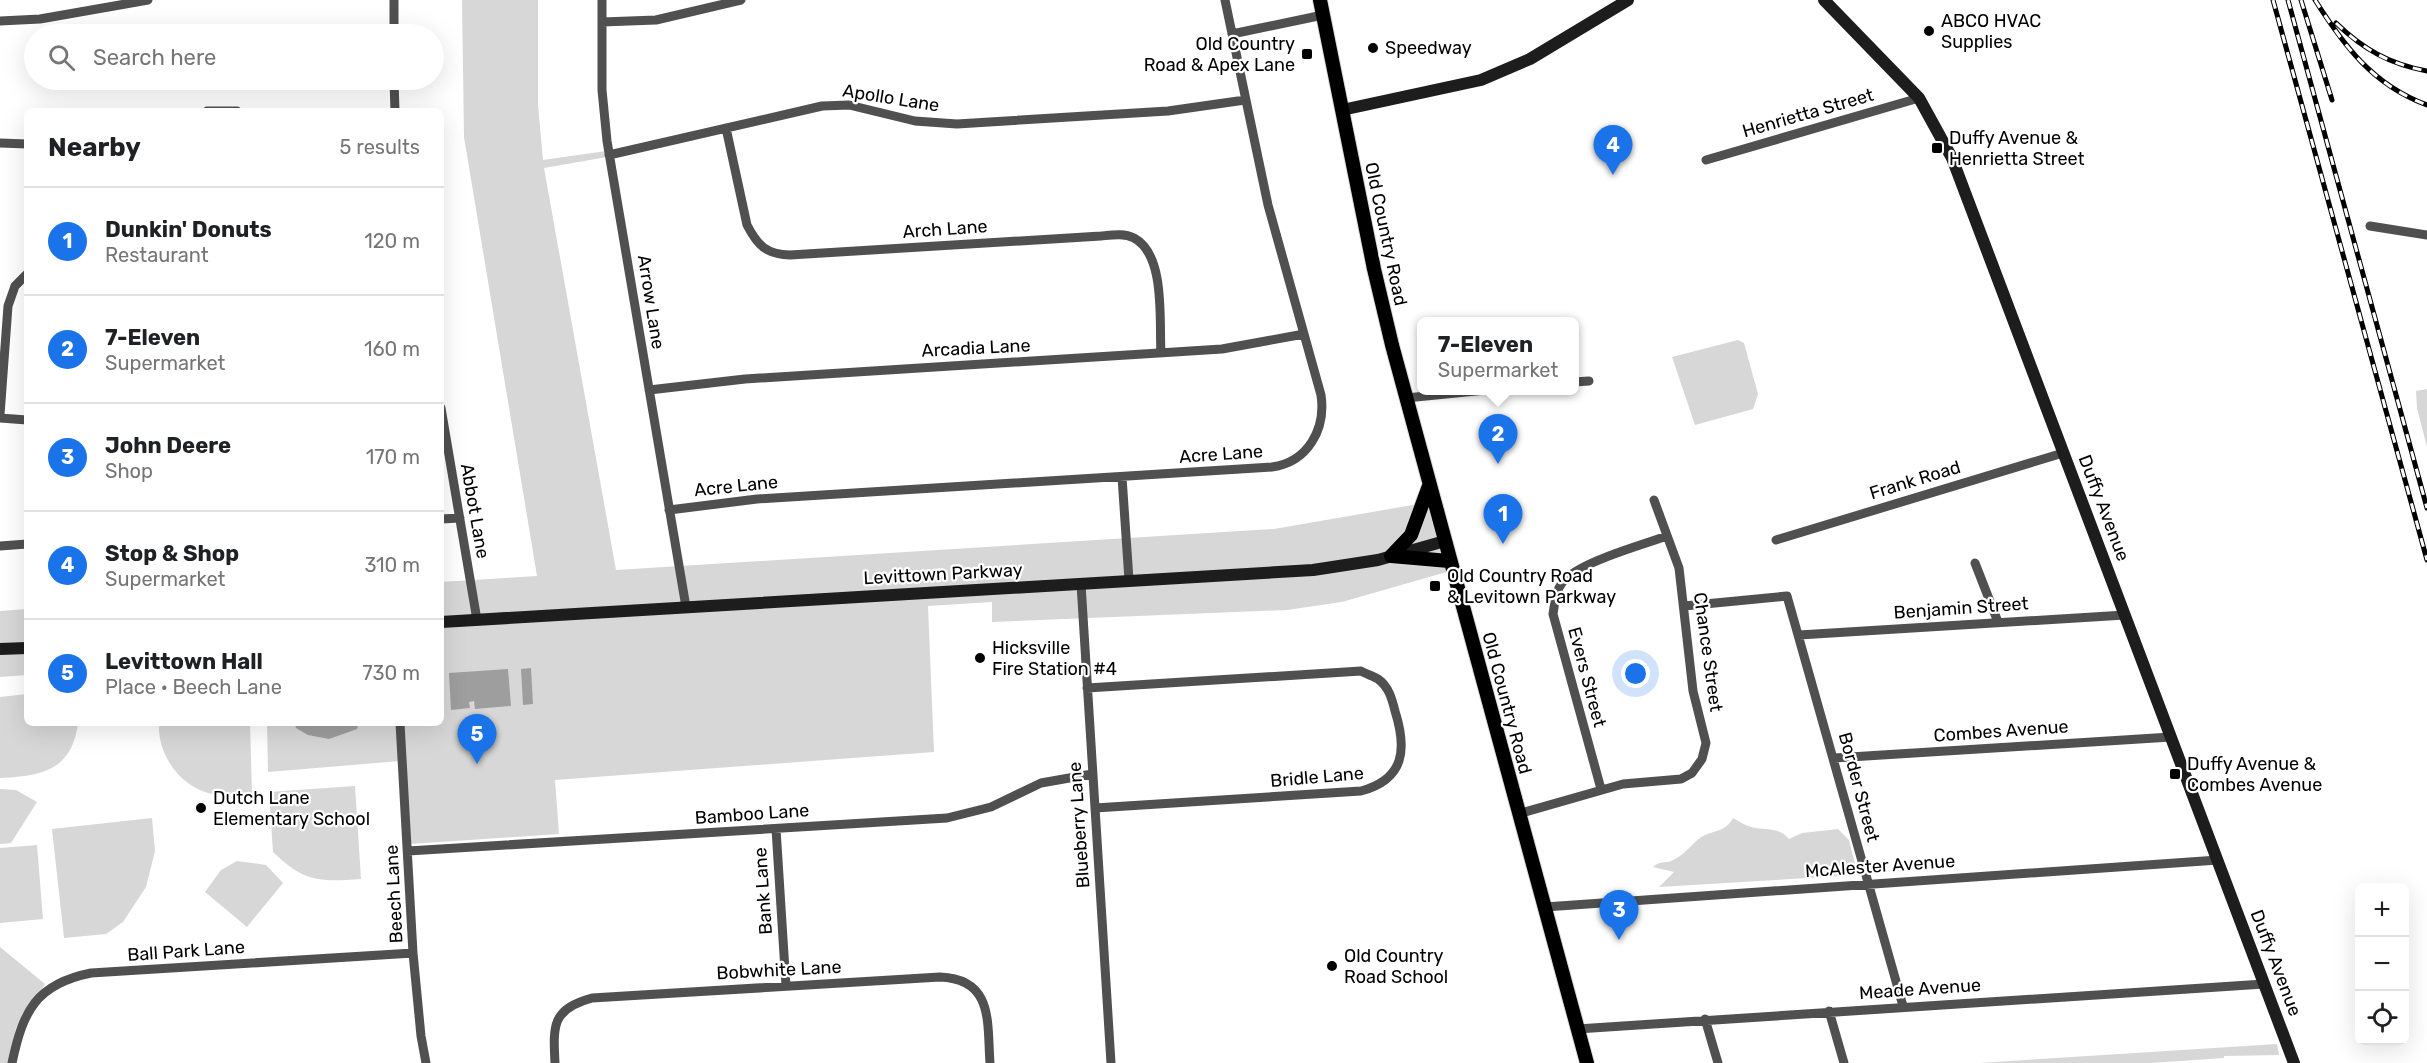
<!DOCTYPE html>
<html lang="en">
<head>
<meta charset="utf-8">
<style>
	:root { --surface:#fff; --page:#f6f6f6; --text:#202124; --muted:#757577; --line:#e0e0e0; --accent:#1a73e8 }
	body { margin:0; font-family:Rubik,sans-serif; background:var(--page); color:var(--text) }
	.controls { position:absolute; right:18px; bottom:18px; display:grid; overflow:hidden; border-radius:9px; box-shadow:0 6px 24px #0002 }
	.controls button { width:54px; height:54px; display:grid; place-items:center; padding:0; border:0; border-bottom:2px solid var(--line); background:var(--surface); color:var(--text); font:30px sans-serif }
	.you { position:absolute; left:1636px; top:674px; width:21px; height:21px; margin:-15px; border:4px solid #fff; border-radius:50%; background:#1a73e8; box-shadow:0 0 0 9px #1a73e833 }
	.badge { display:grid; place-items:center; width:39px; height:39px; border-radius:50%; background:var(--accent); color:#fff; font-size:20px; font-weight:700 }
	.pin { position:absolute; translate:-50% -50px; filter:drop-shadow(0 2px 3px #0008) }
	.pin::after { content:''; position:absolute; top:32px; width:21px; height:18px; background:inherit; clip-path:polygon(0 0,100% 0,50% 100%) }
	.popup { position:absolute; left:1417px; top:317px; width:162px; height:78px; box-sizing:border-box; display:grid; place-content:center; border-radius:9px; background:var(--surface); filter:drop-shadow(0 2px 4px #0005); font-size:20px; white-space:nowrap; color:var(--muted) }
	.popup b { font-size:22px; color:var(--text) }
	.popup::after { content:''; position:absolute; left:50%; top:100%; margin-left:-12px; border:12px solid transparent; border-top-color:var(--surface) }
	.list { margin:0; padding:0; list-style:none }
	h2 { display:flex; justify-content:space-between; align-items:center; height:78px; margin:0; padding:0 24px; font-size:26px }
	h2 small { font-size:20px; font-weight:400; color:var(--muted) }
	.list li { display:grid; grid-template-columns:39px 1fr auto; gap:18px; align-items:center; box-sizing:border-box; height:108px; padding:0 24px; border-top:2px solid var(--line) }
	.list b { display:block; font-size:22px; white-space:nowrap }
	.list p { margin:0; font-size:20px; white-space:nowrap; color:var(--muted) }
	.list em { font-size:20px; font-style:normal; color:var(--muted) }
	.icon { flex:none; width:33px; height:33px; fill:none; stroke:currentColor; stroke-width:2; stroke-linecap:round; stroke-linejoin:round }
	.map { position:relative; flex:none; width:2427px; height:1063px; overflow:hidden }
	.search { position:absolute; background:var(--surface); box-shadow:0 6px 24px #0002; left:24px; top:24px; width:420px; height:66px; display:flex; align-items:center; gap:15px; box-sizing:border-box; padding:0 21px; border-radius:33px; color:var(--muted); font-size:22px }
	.panel { position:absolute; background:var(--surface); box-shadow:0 6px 24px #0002; left:24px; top:108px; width:420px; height:618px; border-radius:9px }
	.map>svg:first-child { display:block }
	.green { fill:#d7d7d7 }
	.water { fill:#9e9e9e }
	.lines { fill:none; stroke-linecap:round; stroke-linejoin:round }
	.primary-casing { stroke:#dbdbdb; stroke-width:16 }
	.street { stroke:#505050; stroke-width:9 }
	.secondary { stroke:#1d1d1d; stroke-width:12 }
	.primary { stroke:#000; stroke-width:14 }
	.rail-casing { stroke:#000; stroke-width:5 }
	.rail { stroke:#fff; stroke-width:3; stroke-dasharray:9; stroke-linecap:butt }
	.poi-dot { fill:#000; stroke:#fff; stroke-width:2 }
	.labels { text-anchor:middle; stroke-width:4.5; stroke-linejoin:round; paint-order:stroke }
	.poi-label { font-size:18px; fill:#000; stroke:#fff; text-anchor:start }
	.street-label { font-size:18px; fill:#000; stroke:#fff }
</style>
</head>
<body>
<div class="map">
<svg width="2427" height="1063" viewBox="0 0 2427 1063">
	<rect width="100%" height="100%" fill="#fff"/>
	<path class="green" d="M462,0H538V105L543,160L606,151L607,157L544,168L616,570L1274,529L1430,502L1450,571L1342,602L1287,610L992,622V602L928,606L934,752L555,780L559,834L410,844L402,723H441V582L537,576L464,137Z
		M1738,340L1744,343L1758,394L1753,409L1695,425L1672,357Z
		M2427,389V447L2417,408L2416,391Z
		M27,609V675L0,677V611Z
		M27,694V723H78C72,771 41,776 0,778V697Z
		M159,723H250L252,794C241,794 230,796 219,795C184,792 157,757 159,723Z
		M267,723H397L400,761L268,772Z
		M355,786L361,879C319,882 304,882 273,852L269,792Z
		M0,789L16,790L37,802L11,843L0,844Z
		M152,818L155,851L146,887L123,922L106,934L64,938L52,829Z
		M1733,818C1740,822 1748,827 1756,828C1769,830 1780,828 1789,839L1802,833L1838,829L1849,840L1858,875L1659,887L1674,872L1653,867C1660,860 1668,864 1675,859C1686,854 1693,841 1705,835C1717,830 1726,831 1733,818Z
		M37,845L43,919L0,923V848Z
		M237,861L266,865L283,883L247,927L205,892L221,870Z
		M0,947L45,984L16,1028L9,1063H0Z
		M2277,1044L2279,1055L2224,1056V1058L2151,1063H1979Z"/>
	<path class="water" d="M531,668L533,704L523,705L521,669Z
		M508,669L511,706L475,709L474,701L469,702L470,708L451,710L449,673Z
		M295,723H355L358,726L357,729L329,739L308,735L296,728Z"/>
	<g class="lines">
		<g class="primary-casing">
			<path id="primary" d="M1320,0L1374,269L1392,345L1587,1063
				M1391,556L1411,535L1429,486
				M1391,556L1449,561"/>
		</g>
		<path class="street" d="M394,0V34
			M602,0V90L607,141L686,607
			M0,21L40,19L148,0
			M602,22L656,20L741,0
			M1232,34L1323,15
			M394,80L395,111
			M207,111H237
			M726,128L747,225C758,246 766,254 790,255L1101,236C1112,235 1124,233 1134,238C1166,255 1159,321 1161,353
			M0,143L27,144
			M609,155L822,106L849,105L915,121L957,124L1168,111L1245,100
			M1706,160L1919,98
			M2370,226L2427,235
			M1574,382L1589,381
			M649,390L745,379L1222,349L1304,334
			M1406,398L1486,390
			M441,408L477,620
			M0,415L8,306L15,286L27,274
			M0,418L27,420
			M1122,477L1129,580
			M669,510L757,499L1272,467C1308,462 1326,429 1321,395L1268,205L1225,0
			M441,519L460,518
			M1776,540L2063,453
			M0,546L27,544
			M1975,563L1998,622
			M1081,584L1111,1063
			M1684,606L1787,596L1903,1006
			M1799,635L2125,615
			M1087,688L1361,671C1366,674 1373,676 1378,679C1389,687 1392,699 1395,711C1407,749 1405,779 1361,791L1095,808
			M400,723L413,953L421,1036L426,1063
			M1834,758L2171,737
			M1601,789L1553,614C1555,603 1555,592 1562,583C1576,563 1642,545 1667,536
			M1518,814L1623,784L1681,779L1692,773L1702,759L1706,743L1693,691L1679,568L1654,500
			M776,829L786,986
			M408,851L947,818L991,807L1041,783L1092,774
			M1545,907L2218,860
			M1829,1011L1844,1063
			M1705,1019L1718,1063
			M1577,1029L2264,984
			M12,1063C23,1011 36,984 91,973L413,953
			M555,1063C553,1025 552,1009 592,998L940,977C994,979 987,1023 990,1063"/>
		<path class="secondary" d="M1824,0L1919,98L1952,158L2294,1063
			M1342,110L1481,80L1530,59L1628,0
			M441,622L1313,570L1378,560L1445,541
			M0,649L27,648"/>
		<use href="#primary" class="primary"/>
		<g class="rail-casing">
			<path id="rail" d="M2273,0L2427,560
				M2288,0L2427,508
				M2301,0L2332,100
				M2315,0C2344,46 2373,85 2427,105
				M2336,23C2363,49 2389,64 2427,71"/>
		</g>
		<use href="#rail" class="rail"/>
	</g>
	<g class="poi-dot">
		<circle cx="1929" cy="31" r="6"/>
		<circle cx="1373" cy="48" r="6"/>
		<rect x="1301" y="48" width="12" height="12" rx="3"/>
		<rect x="1931" y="142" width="12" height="12" rx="3"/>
		<rect x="1429" y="580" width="12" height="12" rx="3"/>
		<circle cx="980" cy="658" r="6"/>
		<rect x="2169" y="768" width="12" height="12" rx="3"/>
		<circle cx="201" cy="808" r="6"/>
		<circle cx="1332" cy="966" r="6"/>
	</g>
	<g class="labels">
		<g class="poi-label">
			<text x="1941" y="27">ABCO HVAC<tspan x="1941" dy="21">Supplies</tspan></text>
			<text x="1295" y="50" text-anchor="end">Old Country<tspan x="1295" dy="21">Road &amp; Apex Lane</tspan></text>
			<text x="1385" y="54">Speedway</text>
			<text x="1949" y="144">Duffy Avenue &amp;<tspan x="1949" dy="21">Henrietta Street</tspan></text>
			<text x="1447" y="582">Old Country Road<tspan x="1447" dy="21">&amp; Levitown Parkway</tspan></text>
			<text x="992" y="654">Hicksville<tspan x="992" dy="21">Fire Station #4</tspan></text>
			<text x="2187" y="770">Duffy Avenue &amp;<tspan x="2187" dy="21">Combes Avenue</tspan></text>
			<text x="213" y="804">Dutch Lane<tspan x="213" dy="21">Elementary School</tspan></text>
			<text x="1344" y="962">Old Country<tspan x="1344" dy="21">Road School</tspan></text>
		</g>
		<g class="street-label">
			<text transform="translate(891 98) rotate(9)" y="6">Apollo Lane</text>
			<text transform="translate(1808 113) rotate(-16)" y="6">Henrietta Street</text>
			<text transform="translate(945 229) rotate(-4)" y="6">Arch Lane</text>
			<text transform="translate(1386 234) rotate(78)" y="6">Old Country Road</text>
			<text transform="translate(651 302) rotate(81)" y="6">Arrow Lane</text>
			<text transform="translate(976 348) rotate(-3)" y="6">Arcadia Lane</text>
			<text transform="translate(1221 454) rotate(-4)" y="6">Acre Lane</text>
			<text transform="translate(1915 480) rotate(-17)" y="6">Frank Road</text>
			<text transform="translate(736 486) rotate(-6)" y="6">Acre Lane</text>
			<text transform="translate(2104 508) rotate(69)" y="6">Duffy Avenue</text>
			<text transform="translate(475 511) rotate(80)" y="6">Abbot Lane</text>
			<text transform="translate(943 574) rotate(-3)" y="6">Levittown Parkway</text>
			<text transform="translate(1961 608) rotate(-4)" y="6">Benjamin Street</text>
			<text transform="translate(1708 652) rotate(82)" y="6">Chance Street</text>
			<text transform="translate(1587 677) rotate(75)" y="6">Evers Street</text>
			<text transform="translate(1507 703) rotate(75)" y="6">Old Country Road</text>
			<text transform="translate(2001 731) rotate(-4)" y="6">Combes Avenue</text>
			<text transform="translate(1317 777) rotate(-5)" y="6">Bridle Lane</text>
			<text transform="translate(1859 787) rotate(75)" y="6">Border Street</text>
			<text transform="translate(752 814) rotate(-4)" y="6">Bamboo Lane</text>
			<text transform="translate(1079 825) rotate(-94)" y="6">Blueberry Lane</text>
			<text transform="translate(1880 866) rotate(-4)" y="6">McAlester Avenue</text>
			<text transform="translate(763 891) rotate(-94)" y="6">Bank Lane</text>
			<text transform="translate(394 894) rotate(-93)" y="6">Beech Lane</text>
			<text transform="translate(186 951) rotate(-4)" y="6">Ball Park Lane</text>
			<text transform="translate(2276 963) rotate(69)" y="6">Duffy Avenue</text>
			<text transform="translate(779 970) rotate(-3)" y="6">Bobwhite Lane</text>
			<text transform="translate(1920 989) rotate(-4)" y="6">Meade Avenue</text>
		</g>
	</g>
</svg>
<div class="controls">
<button>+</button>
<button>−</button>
<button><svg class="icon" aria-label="locate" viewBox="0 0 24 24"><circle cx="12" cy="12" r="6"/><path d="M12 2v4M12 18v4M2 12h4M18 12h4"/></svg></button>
</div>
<div class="you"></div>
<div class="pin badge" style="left:1503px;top:544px">1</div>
<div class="pin badge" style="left:1498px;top:464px">2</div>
<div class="popup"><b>7-Eleven</b>Supermarket</div>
<div class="pin badge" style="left:1619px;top:940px">3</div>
<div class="pin badge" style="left:1613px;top:175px">4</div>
<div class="pin badge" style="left:477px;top:764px">5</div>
<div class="search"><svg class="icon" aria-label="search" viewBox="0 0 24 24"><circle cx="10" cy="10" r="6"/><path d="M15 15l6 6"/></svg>Search here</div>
<section class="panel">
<h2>Nearby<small>5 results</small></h2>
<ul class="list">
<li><span class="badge">1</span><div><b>Dunkin' Donuts</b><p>Restaurant</p></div><em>120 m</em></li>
<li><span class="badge">2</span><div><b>7-Eleven</b><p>Supermarket</p></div><em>160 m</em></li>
<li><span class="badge">3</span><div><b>John Deere</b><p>Shop</p></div><em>170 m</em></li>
<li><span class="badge">4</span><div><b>Stop &amp; Shop</b><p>Supermarket</p></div><em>310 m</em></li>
<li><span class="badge">5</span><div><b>Levittown Hall</b><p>Place · Beech Lane</p></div><em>730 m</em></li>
</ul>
</section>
</div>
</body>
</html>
